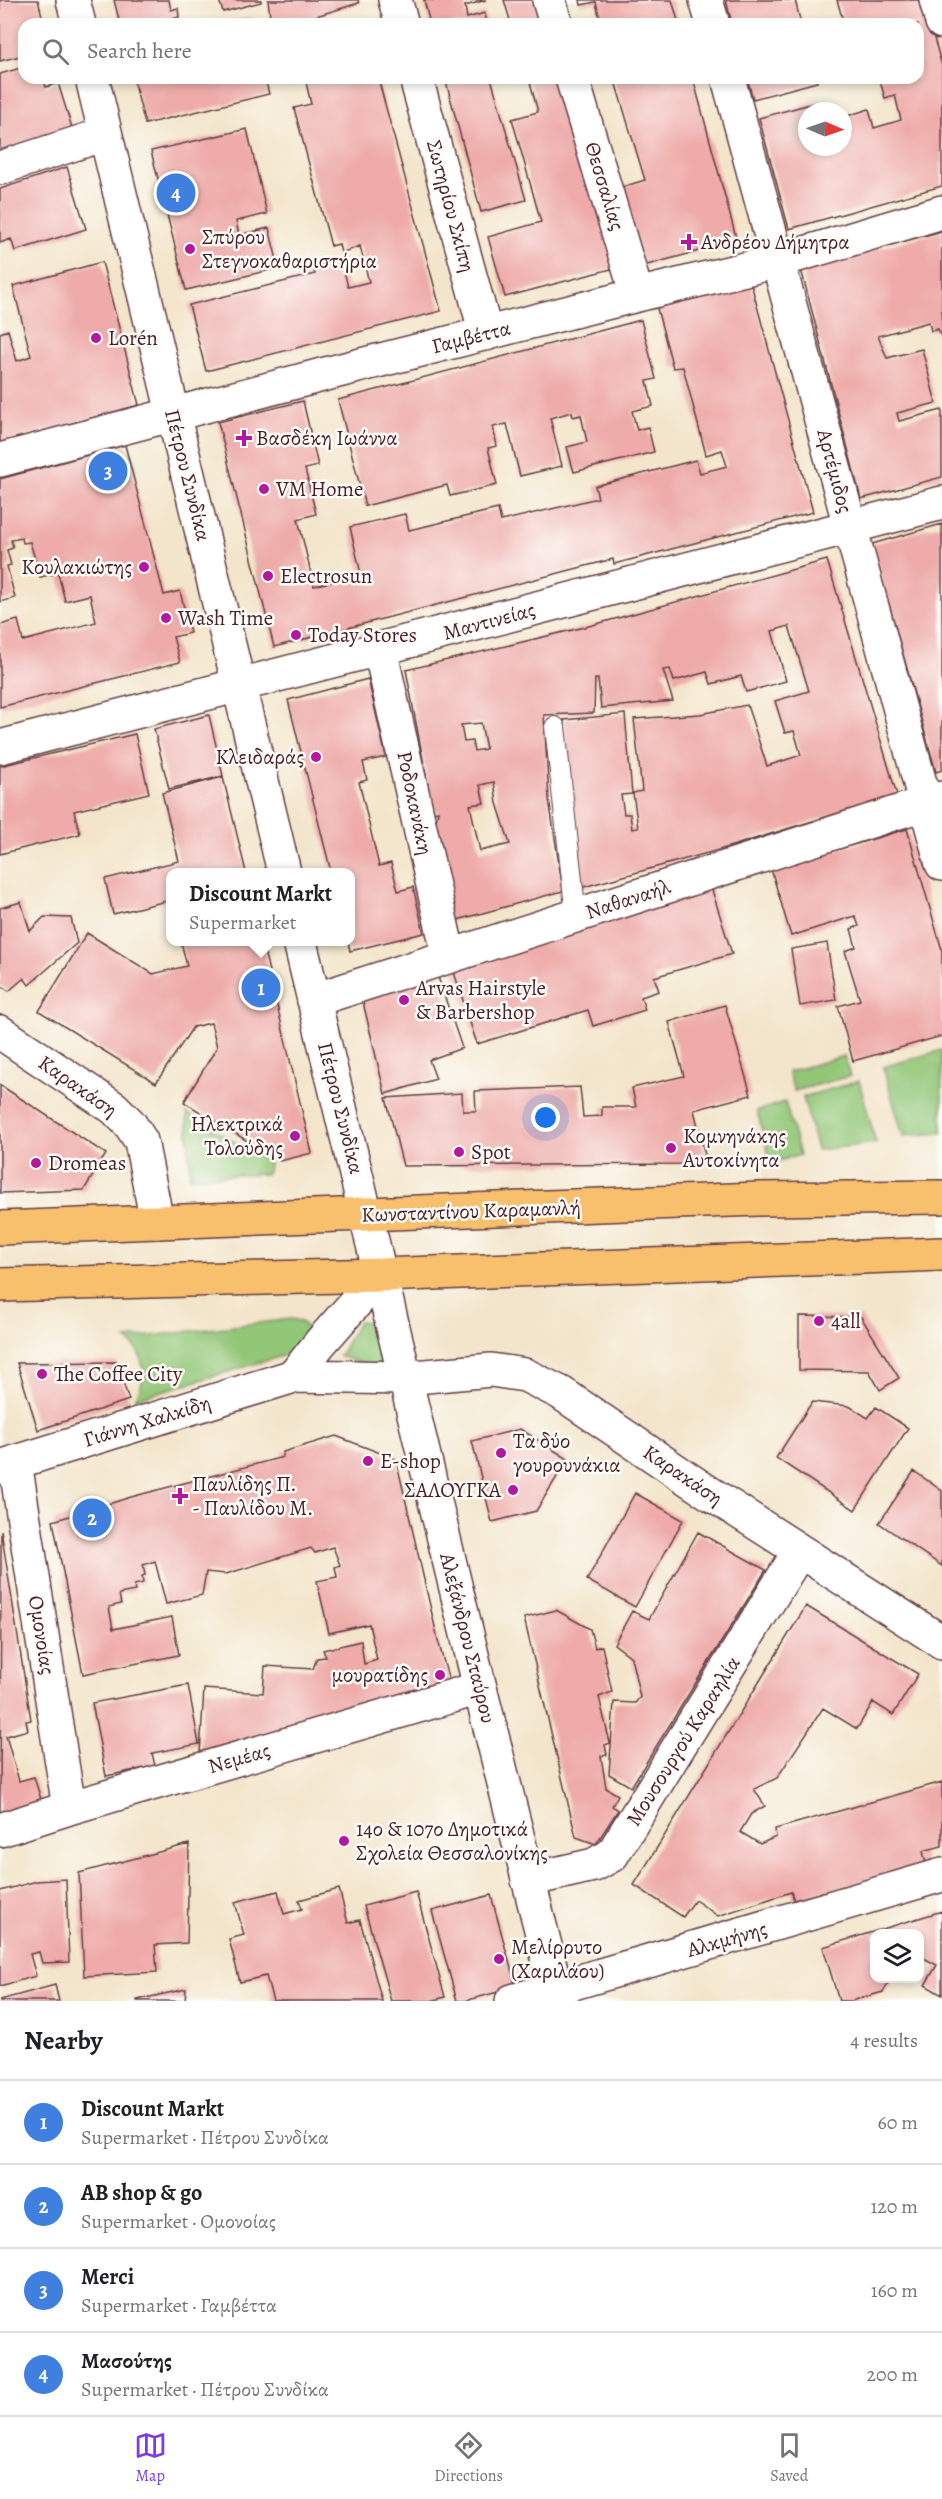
<!DOCTYPE html>
<html lang="en">
<head>
<meta charset="utf-8">
<style>
	:root { --surface:#fff; --page:#f2f2f2; --text:#202124; --muted:#757577; --line:#e0e0e0; --accent:#7c3aed }
	body { margin:0; font-family:Alegreya,serif; background:var(--page); color:var(--text) }
	.controls { position:absolute; right:18px; bottom:18px; display:grid; overflow:hidden; border-radius:12px; box-shadow:0 3px 9px #0003 }
	.controls button { width:54px; height:54px; display:grid; place-items:center; padding:0; border:0; border-bottom:2px solid var(--line); background:var(--surface); color:var(--text); font:30px sans-serif }
	.compass { position:absolute; left:798px; top:102px; width:54px; height:54px; border-radius:50%; background:var(--surface); box-shadow:0 3px 9px #0003; rotate:92deg }
	.you { position:absolute; left:546px; top:1118px; width:21px; height:21px; margin:-15px; border:4px solid #fff; border-radius:50%; background:#1a73e8; box-shadow:0 0 0 9px #1a73e833 }
	.badge { display:grid; place-items:center; width:39px; height:39px; border-radius:50%; background:var(--accent); color:#fff; font-size:20px; font-weight:700 }
	.pin { position:absolute; translate:-50% -50%; border:3px solid #fff; box-shadow:0 2px 6px #0006 }
	.popup { position:absolute; left:166px; top:868px; width:189px; height:78px; box-sizing:border-box; display:grid; place-content:center; border-radius:12px; background:var(--surface); filter:drop-shadow(0 2px 4px #0005); font-size:20px; white-space:nowrap; color:var(--muted) }
	.popup b { font-size:22px; color:var(--text) }
	.popup::after { content:''; position:absolute; left:50%; top:100%; margin-left:-12px; border:12px solid transparent; border-top-color:var(--surface) }
	.list { margin:0; padding:0; list-style:none }
	h2 { display:flex; justify-content:space-between; align-items:center; height:78px; margin:0; padding:0 24px; font-size:26px }
	h2 small { font-size:20px; font-weight:400; color:var(--muted) }
	.list li { display:grid; grid-template-columns:39px 1fr auto; gap:18px; align-items:center; box-sizing:border-box; height:84px; padding:0 24px; border-top:2px solid var(--line) }
	.list b { display:block; font-size:22px; white-space:nowrap }
	.list p { margin:0; font-size:20px; white-space:nowrap; color:var(--muted) }
	.list em { font-size:20px; font-style:normal; color:var(--muted) }
	.icon { flex:none; width:33px; height:33px; fill:none; stroke:currentColor; stroke-width:2; stroke-linecap:round; stroke-linejoin:round }
	.map { position:relative; flex:none; width:942px; height:2001px; overflow:hidden }
	.search { position:absolute; background:var(--surface); box-shadow:0 3px 9px #0003; left:18px; right:18px; top:18px; height:66px; display:flex; align-items:center; gap:15px; box-sizing:border-box; padding:0 21px; border-radius:18px; color:var(--muted); font-size:22px }
	.sheet { height:414px; background:var(--surface) }
	nav { display:flex; justify-content:space-around; align-items:center; box-sizing:border-box; height:84px; border-top:2px solid var(--line); background:var(--surface); font-size:16px; color:var(--muted) }
	nav a { display:grid; justify-items:center; gap:3px }
	nav .on { color:var(--accent) }
	.map>svg:first-child { display:block }
	.green { fill:#93c778; stroke:#6e7352; stroke-width:1.5 }
	.building { fill:#eeaba9; fill-rule:evenodd }
	.lines { fill:none; stroke-linecap:round; stroke-linejoin:round }
	.service-casing { stroke:#633d43; stroke-width:22 }
	.minor-casing { stroke:#633d43; stroke-width:36 }
	.tertiary-casing { stroke:#633d43; stroke-width:36 }
	.primary-casing { stroke:#633d43; stroke-width:36 }
	.service { stroke:#fff; stroke-width:20 }
	.minor { stroke:#fff; stroke-width:33 }
	.tertiary { stroke:#fff; stroke-width:33 }
	.primary { stroke:#f8bf6c; stroke-width:33 }
	.poi-dot { fill:#b5179e; stroke:#fdfcf7; stroke-width:2 }
	.labels { text-anchor:middle; stroke-width:5; stroke-linejoin:round; paint-order:stroke }
	.street-label { font-size:21px; fill:#4a1f2b; stroke:#fdfcf7 }
	.poi-label { font-size:21px; fill:#4a1f2b; stroke:#fdfcf7; text-anchor:start }
</style>
</head>
<body>
<div class="map">
<svg width="942" height="2001" viewBox="0 0 942 2001">
	<rect width="100%" height="100%" fill="#fdfcf7"/>
	<filter id="ink" filterUnits="userSpaceOnUse"><feTurbulence type="fractalNoise" baseFrequency=".0167" numOctaves="2"/><feDisplacementMap in="SourceGraphic" scale="12" xChannelSelector="R" yChannelSelector="G"/><feConvolveMatrix kernelMatrix="1 2 1 2 8 2 1 2 1" color-interpolation-filters="sRGB"/></filter>
	<filter id="wash" filterUnits="userSpaceOnUse"><feTurbulence type="fractalNoise" baseFrequency=".008" numOctaves="4" result="noise"/><feDisplacementMap in="SourceGraphic" scale="24" xChannelSelector="R" yChannelSelector="G"/><feGaussianBlur stdDeviation="1.35" result="paint"/><feColorMatrix in="noise" values="0 0 0 0 0 0 0 0 0 0 0 0 0 0 0 0 0 1.4 0 .05"/><feComposite in="paint" operator="in"/></filter>
	<g filter="url(#wash)">
		<rect width="100%" height="100%" fill="#f3e5cb"/>
		<path class="green" d="M942,1050V1133L903,1136L883,1067Z
			M844,1056L850,1076L794,1091L788,1072Z
			M859,1081L876,1143L817,1150L803,1097Z
			M785,1102L800,1155L771,1163L757,1111Z
			M187,1113L269,1163L268,1172L265,1174L190,1177Z
			M291,1319C313,1323 310,1336 299,1351L135,1399C147,1380 146,1352 126,1339Z
			M359,1321L368,1322L375,1330L387,1372L339,1356Z"/>
		<g id="blocks">
			<path class="building" d="M0,0H38L44,24H24V55L0,61Z
				M114,0H169L171,10L178,8L179,17L173,19L174,24H120Z
				M219,0H261V2L223,12Z
				M268,0H358L359,3L290,24H271Z
				M424,0H486L465,6L467,18L485,13L487,24H430Z
				M504,0H539L546,24H497L510,20Z
				M580,0H672L679,24H601L596,2L581,5Z
				M726,0H795L801,24H732Z
				M837,0H923L942,66V186L789,229L759,118L814,103L816,111H807V147H843V135L852,133L847,116L869,109L874,128L901,120L895,95L885,98L879,78H918V24H844Z
				M250,17L252,24H223V23Z
				M24,67V78H43L46,87L58,83L73,131L0,154V74Z
				M133,78H265L269,94L145,124Z
				M305,78H378L441,311L206,371L189,305L315,274L313,266L341,259L348,287L369,282L360,246L341,253L339,244L331,246L294,108L311,104Z
				M445,78H491L526,200L481,212Z
				M529,78H561L615,268L505,297L488,237L541,222L512,119L538,112Z
				M614,78H693L737,241L643,266L622,187L645,180Z
				M747,78H816L817,82L753,99Z
				M247,129L267,214L236,221L239,235L269,228L279,268L186,290L151,151Z
				M67,167L86,229L15,251L11,239L0,243V189Z
				M942,231V339L938,329L931,331L929,322L878,336L887,358L922,349L936,403L897,413L899,421L942,410V477L861,499L801,269Z
				M102,262L139,405L0,443V333L8,330L17,361L31,356L13,286Z
				M750,280L813,512L614,564L613,559L274,647L218,422L303,401L318,466L305,469L316,514L298,519L314,586L361,574L350,527L405,514L409,530L498,509L501,521L598,498L595,486L696,460L700,473L727,466L722,450L706,455L683,367L673,368L656,305Z
				M641,320L656,379L647,381L653,406L632,411L637,430L648,427L654,452L574,472L567,447L587,442L581,415L573,417L572,412L550,418L562,466L520,476L507,424L493,427L497,446L488,448L497,485L450,496L447,485L365,506L338,400Z
				M125,445L164,595L180,591L190,633L173,637L180,662L0,707V625L18,620L23,641L96,622L90,595L65,601L58,573L40,577L30,542L23,543L22,538L11,540L13,548L7,550L11,565L7,566L15,598L0,602V479Z
				M942,524V770L936,772L872,544Z
				M827,560L897,795L722,849L580,888L564,720L625,714L632,794L621,795L624,814H630L632,829L638,828L633,793L642,791L634,719L700,714L747,705L767,766L801,755L794,731L785,733L775,701L809,691L789,626L772,631L786,681L746,692L741,676L711,684L707,672L674,681L670,669L663,670L673,701L601,708L598,679H595L594,713L544,715L549,799L563,891L450,922L432,843L438,811L433,812L406,670L593,625ZM481,723L486,749L474,751L472,741L464,742L461,725ZM494,782L497,803L510,844L480,851L470,805L484,803L480,785Z
				M368,679L386,757L363,762L367,780L359,782L379,866L391,863L398,891L413,887L424,933L350,951L348,942H351V872H331L288,700Z
				M209,715L223,776L169,789L154,729Z
				M135,734L149,793L74,811L80,834L0,854V766Z
				M223,777L246,872H171V900L113,914L105,879L179,861L162,793Z
				M907,829L942,950V1036L853,1061L838,1006L860,1000L845,951L856,947L851,929L859,926L855,916L791,936L771,869Z
				M711,887L732,954L654,977L659,991L641,997L645,1010L593,1026L588,1010L477,1044L452,966Z
				M21,902L30,931L44,917L71,918L77,943L29,985L24,978L9,991L0,985V908Z
				M87,933L153,974L187,966L181,942H262L312,1153L280,1161L184,1102L217,1047L211,1023L193,1027L156,1083L39,1011Z
				M827,943L836,1000L800,1006L791,949Z
				M436,971L462,1048L429,1060L436,1079L385,1094L361,994Z
				M725,1005L751,1095L694,1110L705,1155L685,1164L403,1166L386,1098L462,1093L463,1111H476L475,1091L580,1087L583,1117L602,1116V1107H636L632,1088L684,1076L669,1022Z
				M0,1085L106,1154L84,1190L0,1193Z
				M799,1316L861,1317L899,1378L880,1390L869,1371L799,1370Z
				M116,1362L129,1400L38,1430L17,1363Z
				M812,1402L849,1406L868,1418L876,1407L908,1428L855,1510L776,1458Z
				M520,1429L568,1459L536,1511L492,1522L472,1441Z
				M336,1436L396,1459L438,1640L451,1689L199,1768L204,1689L263,1693L265,1666L313,1669L317,1658L326,1657L323,1650L361,1641L364,1664L377,1660L369,1624L329,1633L317,1581L337,1577L335,1567L340,1565L333,1547L315,1553L311,1548L226,1574L206,1572L202,1595L166,1604L155,1561L143,1565L145,1575L142,1576L143,1583L134,1585L135,1591L119,1594L121,1604L109,1607L113,1629L172,1617L179,1655L83,1674L53,1521L131,1497L283,1457V1452Z
				M914,1471L942,1491V1566L879,1523Z
				M635,1493L683,1520L635,1607L587,1580Z
				M1,1530L31,1720L26,1721L28,1730L6,1736L19,1781L34,1777L44,1809L0,1823Z
				M698,1532L766,1570L631,1787L609,1774L614,1702L635,1703L640,1697L631,1657L614,1644L632,1611L649,1619Z
				M806,1606L918,1674L893,1715L873,1702L857,1729L823,1708L777,1778L754,1789L765,1806L751,1814L740,1832L760,1844L776,1837L775,1829L942,1782V1846L923,1851L926,1864L794,1900L791,1892L718,1916L695,1900L683,1917L634,1885Z
				M556,1610L590,1629L595,1648L602,1646L612,1692L599,1697L610,1743L605,1745L607,1755L601,1756L606,1788L618,1795L612,1806L618,1810L596,1844L576,1837L524,1618Z
				M188,1685L199,1744L152,1753L155,1766L106,1776L92,1703Z
				M189,1844L187,1943L155,1945L157,1972L84,1976L79,1873Z
				M66,1879L69,1962L42,1963L39,1952L30,1954L36,1976L0,1986V1891L37,1881Z
				M339,1889L348,1923L360,1920L382,2001H273L266,1976L240,1982L229,1939L244,1935L235,1902L278,1891L284,1914L302,1909L299,1900Z
				M416,1892L445,1997L431,2001H391L364,1906Z
				M491,1895L516,1987L465,2001H457L432,1911Z
				M942,1911V1995L925,1985L937,1965L920,1956V1934H874V1978H892L883,1992L851,2001H839L823,1947Z
				M55,1985L59,2001H0V2000Z
				M186,1989L185,2001H137V2000Z"/>
		</g>
	</g>
	<g filter="url(#ink)">
		<use href="#blocks" fill-opacity="0" stroke="#633d43" stroke-width="1.5"/>
		<g class="lines">
			<g class="service-casing">
				<path id="service" d="M555,727L576,916"/>
			</g>
			<g class="minor-casing">
				<path id="minor" d="M395,0L402,24
					M549,0L556,24
					M706,0L713,24
					M936,0L942,22
					M416,78L486,334
					M572,78L637,295
					M728,78L942,864
					M0,168L105,134
					M0,460L322,375L637,295L778,261L942,212
					M380,649L449,957
					M0,747L942,503
					M314,1000L942,798
					M0,1032L114,1108L130,1124L141,1141L157,1222
					M294,1376L320,1343L380,1275
					M15,1462L69,1808
					M0,1467L294,1376L404,1378L491,1370L525,1375L561,1393L697,1485L942,1642
					M0,1830L69,1808L480,1688
					M528,1880L594,1865L612,1855L799,1552
					M512,2001L942,1875"/>
			</g>
			<g class="tertiary-casing">
				<path id="tertiary" d="M73,0L79,24
					M92,78L284,872
					M300,942L480,1688L559,2001"/>
			</g>
			<g class="primary-casing">
				<path id="primary" d="M0,1228L758,1199L942,1197
					M0,1285L380,1275L942,1254"/>
			</g>
			<use href="#service" class="service"/>
			<use href="#minor" class="minor"/>
			<use href="#tertiary" class="tertiary"/>
			<use href="#primary" class="primary"/>
		</g>
	</g>
	<g class="poi-dot">
		<path d="M686 233h6v6h6v6h-6v6h-6v-6h-6v-6h6z"/>
		<circle cx="190" cy="249" r="6"/>
		<circle cx="96" cy="338" r="6"/>
		<path d="M241 429h6v6h6v6h-6v6h-6v-6h-6v-6h6z"/>
		<circle cx="264" cy="489" r="6"/>
		<circle cx="144" cy="567" r="6"/>
		<circle cx="268" cy="576" r="6"/>
		<circle cx="166" cy="618" r="6"/>
		<circle cx="296" cy="635" r="6"/>
		<circle cx="316" cy="757" r="6"/>
		<circle cx="404" cy="1000" r="6"/>
		<circle cx="295" cy="1136" r="6"/>
		<circle cx="671" cy="1148" r="6"/>
		<circle cx="459" cy="1152" r="6"/>
		<circle cx="36" cy="1163" r="6"/>
		<circle cx="819" cy="1321" r="6"/>
		<circle cx="42" cy="1374" r="6"/>
		<circle cx="501" cy="1453" r="6"/>
		<circle cx="368" cy="1461" r="6"/>
		<circle cx="513" cy="1490" r="6"/>
		<path d="M177 1487h6v6h6v6h-6v6h-6v-6h-6v-6h6z"/>
		<circle cx="440" cy="1675" r="6"/>
		<circle cx="344" cy="1841" r="6"/>
		<circle cx="499" cy="1959" r="6"/>
	</g>
	<g class="labels">
		<g class="street-label">
			<text transform="translate(605 186) rotate(73)" y="7">Θεσσαλίας</text>
			<text transform="translate(451 206) rotate(75)" y="7">Σωτηρίου Σκίπη</text>
			<text transform="translate(471 337) rotate(-14)" y="7">Γαμβέττα</text>
			<text transform="translate(835 471) rotate(75)" y="7">Αρτέμιδος</text>
			<text transform="translate(188 475) rotate(76)" y="7">Πέτρου Συνδίκα</text>
			<text transform="translate(489 621) rotate(-15)" y="7">Μαντινείας</text>
			<text transform="translate(415 803) rotate(78)" y="7">Ροδοκανάκη</text>
			<text transform="translate(628 899) rotate(-18)" y="7">Ναθαναήλ</text>
			<text transform="translate(78 1086) rotate(35)" y="7">Καρακάση</text>
			<text transform="translate(341 1108) rotate(76)" y="7">Πέτρου Συνδίκα</text>
			<text transform="translate(471 1211) rotate(-2)" y="7">Κωνσταντίνου Καραμανλή</text>
			<text transform="translate(147 1421) rotate(-17)" y="7">Γιάννη Χαλκίδη</text>
			<text transform="translate(683 1475) rotate(34)" y="7">Καρακάση</text>
			<text transform="translate(42 1635) rotate(81)" y="7">Ομονοίας</text>
			<text transform="translate(468 1638) rotate(76)" y="7">Αλεξάνδρου Σταύρου</text>
			<text transform="translate(683 1741) rotate(-58)" y="7">Μουσουργού Καραηλία</text>
			<text transform="translate(239 1758) rotate(-16)" y="7">Νεμέας</text>
			<text transform="translate(727 1939) rotate(-16)" y="7">Αλκμήνης</text>
		</g>
		<g class="poi-label">
			<text x="202" y="244">Σπύρου<tspan x="202" dy="24">Στεγνοκαθαριστήρια</tspan></text>
			<text x="701" y="249">Ανδρέου Δήμητρα</text>
			<text x="108" y="345">Lorén</text>
			<text x="256" y="445">Βασδέκη Ιωάννα</text>
			<text x="276" y="496">VM Home</text>
			<text x="132" y="574" text-anchor="end">Κουλακιώτης</text>
			<text x="280" y="583">Electrosun</text>
			<text x="178" y="625">Wash Time</text>
			<text x="308" y="642">Today Stores</text>
			<text x="304" y="764" text-anchor="end">Κλειδαράς</text>
			<text x="416" y="995">Arvas Hairstyle<tspan x="416" dy="24">&amp; Barbershop</tspan></text>
			<text x="283" y="1131" text-anchor="end">Ηλεκτρικά<tspan x="283" dy="24">Τολούδης</tspan></text>
			<text x="683" y="1143">Κομνηνάκης<tspan x="683" dy="24">Αυτοκίνητα</tspan></text>
			<text x="471" y="1159">Spot</text>
			<text x="48" y="1170">Dromeas</text>
			<text x="831" y="1328">4all</text>
			<text x="54" y="1381">The Coffee City</text>
			<text x="513" y="1448">Τα δύο<tspan x="513" dy="24">γουρουνάκια</tspan></text>
			<text x="380" y="1468">E-shop</text>
			<text x="192" y="1491">Παυλίδης Π.<tspan x="192" dy="24">- Παυλίδου Μ.</tspan></text>
			<text x="501" y="1497" text-anchor="end">ΣΑΛΟΥΓΚΑ</text>
			<text x="428" y="1682" text-anchor="end">μουρατίδης</text>
			<text x="356" y="1836">14ο &amp; 107ο Δημοτικά<tspan x="356" dy="24">Σχολεία Θεσσαλονίκης</tspan></text>
			<text x="511" y="1954">Μελίρρυτο<tspan x="511" dy="24">(Χαριλάου)</tspan></text>
		</g>
	</g>
</svg>
<div class="controls">
<button><svg class="icon" aria-label="layers" viewBox="0 0 24 24"><path d="M12 4l9 5-9 5-9-5zM3 14l9 5 9-5"/></svg></button>
</div>
<svg class="compass" viewBox="-18 -18 36 36"><path d="M0-13l5 13h-10z" fill="#e53935"/><path d="M0 13l5-13h-10z" fill="#757577"/></svg>
<div class="you"></div>
<div class="pin badge" style="left:261px;top:988px;background:#3f7fe0">1</div>
<div class="popup"><b>Discount Markt</b>Supermarket</div>
<div class="pin badge" style="left:92px;top:1518px;background:#3f7fe0">2</div>
<div class="pin badge" style="left:108px;top:471px;background:#3f7fe0">3</div>
<div class="pin badge" style="left:176px;top:193px;background:#3f7fe0">4</div>
<div class="search"><svg class="icon" aria-label="search" viewBox="0 0 24 24"><circle cx="10" cy="10" r="6"/><path d="M15 15l6 6"/></svg>Search here</div>
</div>
<section class="sheet">
<h2>Nearby<small>4 results</small></h2>
<ul class="list">
<li><span class="badge" style="background:#3f7fe0">1</span><div><b>Discount Markt</b><p>Supermarket · Πέτρου Συνδίκα</p></div><em>60 m</em></li>
<li><span class="badge" style="background:#3f7fe0">2</span><div><b>AB shop &amp; go</b><p>Supermarket · Ομονοίας</p></div><em>120 m</em></li>
<li><span class="badge" style="background:#3f7fe0">3</span><div><b>Merci</b><p>Supermarket · Γαμβέττα</p></div><em>160 m</em></li>
<li><span class="badge" style="background:#3f7fe0">4</span><div><b>Μασούτης</b><p>Supermarket · Πέτρου Συνδίκα</p></div><em>200 m</em></li>
</ul>
</section>
<nav>
<a class="on"><svg class="icon" aria-label="map" viewBox="0 0 24 24"><path d="M3 6l6-2 6 2 6-2v14l-6 2-6-2-6 2zM9 4v14M15 6v14"/></svg>Map</a>
<a><svg class="icon" aria-label="directions" viewBox="0 0 24 24"><path d="M12 3l9 9-9 9-9-9zM9 14v-3h6M13 9l2 2-2 2"/></svg>Directions</a>
<a><svg class="icon" aria-label="saved" viewBox="0 0 24 24"><path d="M7 4h10v16l-5-4-5 4z"/></svg>Saved</a>
</nav>
</body>
</html>
